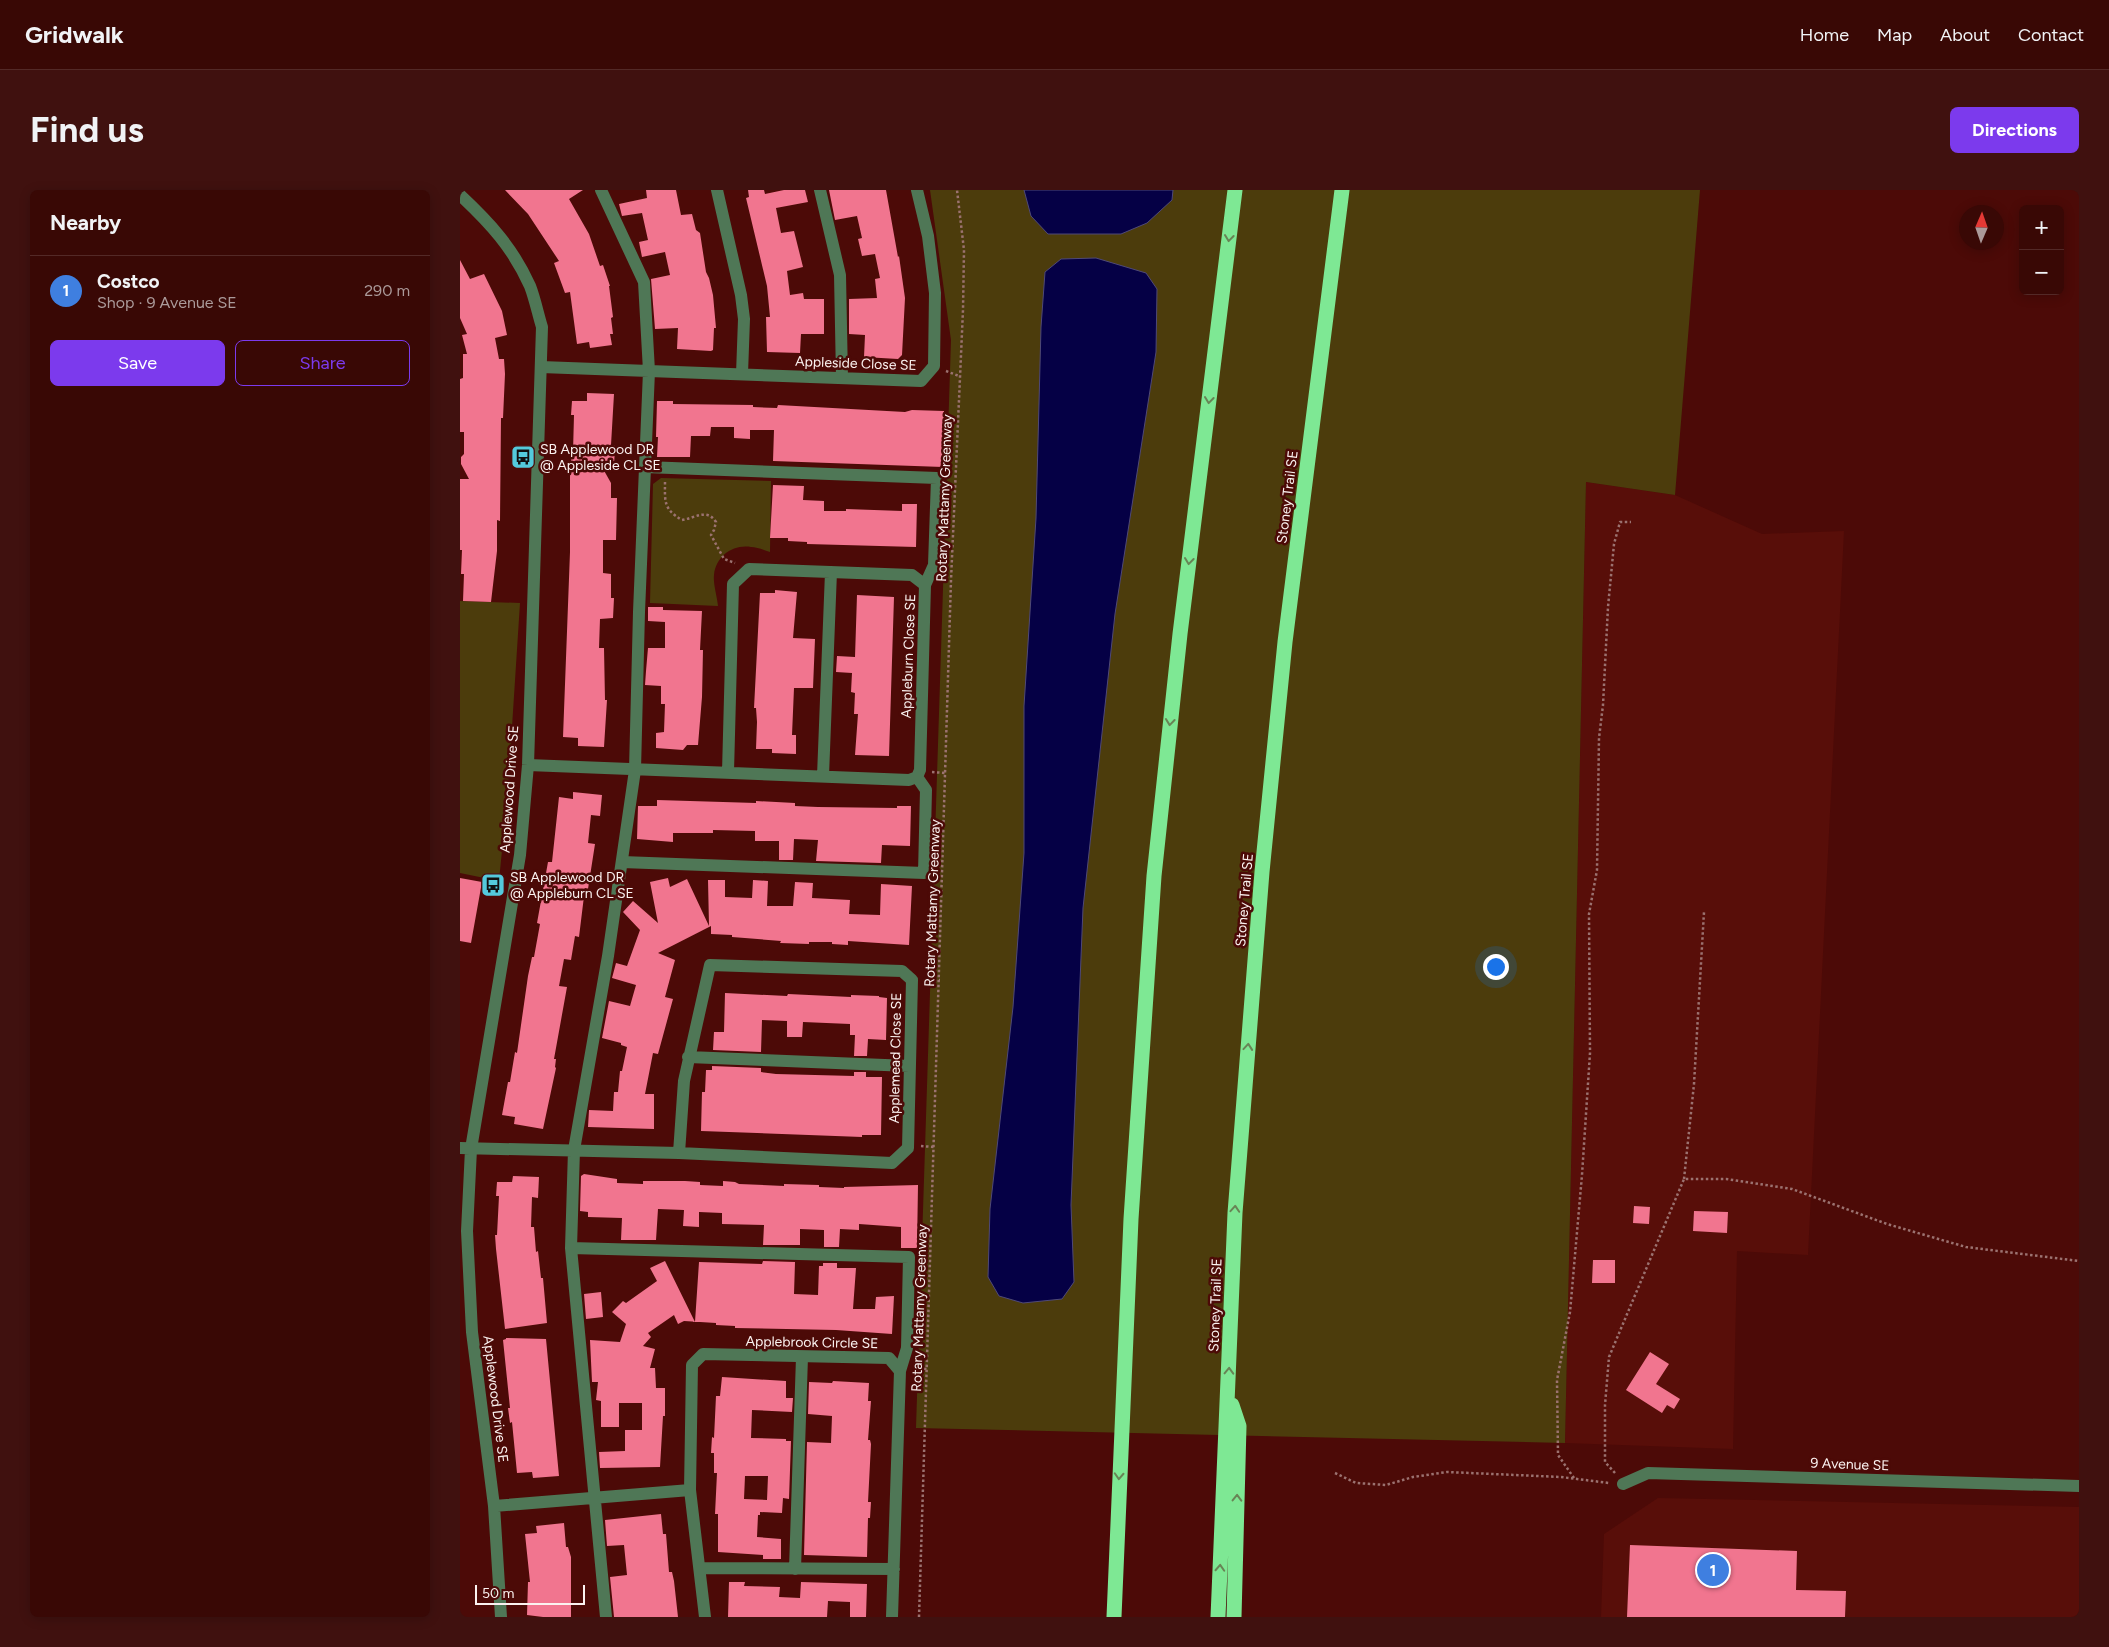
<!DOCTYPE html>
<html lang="en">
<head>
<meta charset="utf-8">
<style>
	:root { --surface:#390805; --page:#40110f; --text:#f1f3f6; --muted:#ab9a9a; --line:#532927; --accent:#7c3aed }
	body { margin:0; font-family:Figtree,sans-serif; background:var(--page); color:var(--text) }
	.controls { position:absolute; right:15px; top:15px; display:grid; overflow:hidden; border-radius:8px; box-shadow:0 2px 12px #0003 }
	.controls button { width:45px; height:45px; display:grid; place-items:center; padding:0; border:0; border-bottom:1px solid var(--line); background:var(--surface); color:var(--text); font:25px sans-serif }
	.compass { position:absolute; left:1499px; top:15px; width:45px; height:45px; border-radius:50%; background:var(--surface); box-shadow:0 2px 12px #0003; rotate:2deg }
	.scale { position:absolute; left:15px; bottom:12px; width:110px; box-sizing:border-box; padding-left:5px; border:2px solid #fbf2f0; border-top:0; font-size:14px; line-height:18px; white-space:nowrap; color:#fbf2f0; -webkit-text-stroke:4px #4c0a07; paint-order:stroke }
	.you { position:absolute; left:1035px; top:776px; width:18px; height:18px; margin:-12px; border:4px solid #fff; border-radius:50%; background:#1a73e8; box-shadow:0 0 0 8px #1a73e833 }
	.badge { display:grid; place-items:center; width:32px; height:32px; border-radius:50%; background:var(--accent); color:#fff; font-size:16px; font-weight:700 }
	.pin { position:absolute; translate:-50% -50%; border:2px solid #fff; box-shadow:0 1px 5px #0006 }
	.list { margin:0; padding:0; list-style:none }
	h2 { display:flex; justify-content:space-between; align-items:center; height:65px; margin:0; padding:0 20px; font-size:21px }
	h2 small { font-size:16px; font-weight:400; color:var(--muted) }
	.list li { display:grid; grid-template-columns:32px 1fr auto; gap:15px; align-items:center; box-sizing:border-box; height:70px; padding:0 20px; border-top:1px solid var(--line) }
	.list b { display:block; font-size:19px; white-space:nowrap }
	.list p { margin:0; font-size:16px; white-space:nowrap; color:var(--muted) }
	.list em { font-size:16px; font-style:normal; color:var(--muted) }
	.actions { display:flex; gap:10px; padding:15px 20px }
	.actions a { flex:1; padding:11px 0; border:1px solid var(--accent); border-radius:8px; text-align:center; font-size:18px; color:var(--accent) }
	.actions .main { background:var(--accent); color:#fff }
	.map { position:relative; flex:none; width:1619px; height:1427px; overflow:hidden; border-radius:8px }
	header { display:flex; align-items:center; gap:30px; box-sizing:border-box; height:70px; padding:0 25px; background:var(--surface); border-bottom:1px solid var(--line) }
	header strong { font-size:24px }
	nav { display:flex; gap:28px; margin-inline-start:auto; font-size:18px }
	.intro { display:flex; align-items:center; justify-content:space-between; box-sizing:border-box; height:120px; padding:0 30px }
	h1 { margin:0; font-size:35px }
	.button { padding:12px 22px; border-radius:8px; background:var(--accent); color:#fff; font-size:18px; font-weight:700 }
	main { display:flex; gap:30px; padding:0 30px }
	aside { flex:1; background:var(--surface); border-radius:8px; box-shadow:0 2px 12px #0003 }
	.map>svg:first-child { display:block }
	.built { fill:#580e09 }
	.green { fill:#4c3c0c }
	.water { fill:#050045; stroke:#4f4978 }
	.building { fill:#f1758f; fill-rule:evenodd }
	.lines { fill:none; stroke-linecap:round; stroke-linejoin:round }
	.path { stroke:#9b7270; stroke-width:2.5; stroke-dasharray:2.5 2.5; stroke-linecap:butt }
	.minor { stroke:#4f7756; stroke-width:12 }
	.highway { stroke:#7ee894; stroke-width:15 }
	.oneway { stroke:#688455 }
	.labels { text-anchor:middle; stroke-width:5; stroke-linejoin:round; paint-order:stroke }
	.street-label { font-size:14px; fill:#fbf2f0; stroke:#4c0a07 }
	.poi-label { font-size:14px; fill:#fbf2f0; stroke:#4c0a07; text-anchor:start }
</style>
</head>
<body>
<header>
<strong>Gridwalk</strong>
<nav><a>Home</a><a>Map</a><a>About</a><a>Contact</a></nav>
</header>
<div class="intro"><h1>Find us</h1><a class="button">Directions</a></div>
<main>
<aside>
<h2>Nearby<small></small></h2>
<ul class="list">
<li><span class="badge" style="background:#3f7fe0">1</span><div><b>Costco</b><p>Shop · 9 Avenue SE</p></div><em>290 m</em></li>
</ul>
<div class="actions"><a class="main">Save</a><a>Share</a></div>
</aside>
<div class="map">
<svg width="1619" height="1427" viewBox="0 0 1619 1427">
	<rect width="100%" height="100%" fill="#4c0a07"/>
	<path class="built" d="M1126,292L1215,305L1302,344L1384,341L1348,1065L1277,1061L1273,1259L1105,1253Z
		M1198,1308L1619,1317V1427H1141L1144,1344Z"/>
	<path class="green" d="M470,0H1240L1215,305L1126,292L1105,1253L456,1238L491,150Z
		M201,288L311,291L310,362C304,360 297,357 291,357C273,354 256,366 254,385C253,394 257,406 258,416L190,413L193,294Z
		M0,411L60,413L48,599L39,691L0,683Z"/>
	<path class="water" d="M564,0H713L712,10L687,33L661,44H588L571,26Z
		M636,68L686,83L697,99L696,162L655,424L623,718L611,1015L614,1092L602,1109L563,1113L539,1106L528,1087L530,1019L553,817L564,663V516L576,328L581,137L585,82L601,69Z"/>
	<path class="building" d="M45,0H123L109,9L129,44L140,76L143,75L150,96H149L153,127L151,128L153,144H150L152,155L130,158L129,152L117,154L110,102L105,103L94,73L99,71L68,24Z
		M186,0H216L221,25L232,24L236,40L240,43L246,82L249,88L253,105L256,138H254L253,160L251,161L217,159L218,138L195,139L191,89L210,85L205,62L182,67L179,52L188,50L182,23L162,26L159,14L187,8Z
		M288,0H304L305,4L324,0H345L348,12L316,18L321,43L334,41L343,77L327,81L330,105L343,103L344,109H364V144H341L340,163L307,162L306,127H310L307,96L286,8L289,7Z
		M369,0H426L438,67L439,66L445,108L442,165L438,169L404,167L405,145L389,144V109L417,108L415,89L420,88L415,64L402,66L398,49L402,48L397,26L375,30Z
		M0,70L10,89L24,84L42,121L47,145L35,148L39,169H44L45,184L43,228H41L40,331L37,330V361L31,412L3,411L4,384H1L2,360H0V289H9L1,274V267L4,264V242H0V189L3,188V164H7L2,145L7,144L0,128Z
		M127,203L154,204L151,255H155L154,277H142L151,293V308H157L156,350H143V383L151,384V408H154L153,428L140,429L139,458H144L145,510H147L144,557L118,556V548L103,547L110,362V279L112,262H113L114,225H111L112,211H127Z
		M197,211H213V214L293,215V217L317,218L318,215L445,222L452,220L484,221L483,277L313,271L314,240H290V249L274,248V237H251L250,246H231L230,267H197L198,247H196Z
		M313,295L344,296L343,310L364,311V321H386V319L442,321V314H457L456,357L347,354V352L328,351V348H310Z
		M315,400L337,402L333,448L355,449L353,498H334L332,545H336V564L312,563V559H296L297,532L296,518H294L300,403H315Z
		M397,405L434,407L429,566L395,565L398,524H394L395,503L391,502L392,483L376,482L377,466L395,467Z
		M188,417H203V420L242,421L240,460H243L242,507L238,555H227L223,560L196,558V543L204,542L205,514H201V496L185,495L186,481L188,458H205V432L188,431Z
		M113,602L142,605L140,626L131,625L128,653L135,654L128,699L125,698L119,747L115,746L111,770L104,769L99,796L107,797L94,869H96L95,877L96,878L83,939L54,934L55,927L42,925L48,892H50L55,862L57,863L68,786L72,767H74L80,734L77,733L88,672H92L99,607L113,609Z
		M197,610L296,613V611L335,613V616L358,617L437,618V616H451L450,656L422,655L421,673L356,671L358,650L334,649L333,670H319V651H295V641L253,640V643H213V652L177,649L178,616H197Z
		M0,688L22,692L11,753L0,751Z
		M208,688L210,697L227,689L249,736L248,690H265V707L292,708L293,690L308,691L307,716H333L335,692L353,693L352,708L390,710L389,724L420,725L421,694L452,696L449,755L388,751V755L372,754V752H349V754L320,753L321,751L272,747V745L251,744V736L198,763L215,770L205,807L213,809L198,864L193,863L185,904H194V939L128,937L129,920L153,921L154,902H158L160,881H162L167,857L161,855V853L142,848L149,811L170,816L176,795L152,788L156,773L167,776L180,740L163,722L173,711L198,733L190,692Z
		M265,803L327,806L328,804L391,807V805L419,806V807L427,808L426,850L408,849L407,866H394L395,845H390V834L343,832L342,847H327V831L302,830L301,862L253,860L254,842H264Z
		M252,876L301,878V882L316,884L394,886V882H406V887H422L421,945H402V947L241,941L242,902H245L246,880H252Z
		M124,984L157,989V993L183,994V991H225L240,992V995L263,996V991L275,992L279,994L324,996V994L359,995V997L384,998V997L458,995L457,1058H441V1037L399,1034V1040L380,1039L379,1057H364V1040L340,1039V1055H303L304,1035L262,1034V1023L239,1022V1037L223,1036L224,1020L198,1019L196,1050H161L162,1028L128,1027V1022L120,1021L121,986Z
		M53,986L79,987L78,1008L72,1007L71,1037H74L76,1062L78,1061L81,1088H83L87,1133L45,1139L36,1059L35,1045H37L39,1006H36L37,992H52Z
		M1174,1016L1190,1017L1189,1034L1173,1033Z
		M1234,1021L1268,1022L1267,1043L1233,1041Z
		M1133,1070H1155V1093H1132Z
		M205,1071L235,1132L239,1072L302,1074L303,1071L335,1072L334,1104L358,1105L359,1076H363V1073H377V1078H396L393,1119H415L416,1107L434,1106L432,1144L376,1140L275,1138V1136L256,1135V1133L224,1131L218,1134L214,1125L188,1143L191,1147L183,1156L195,1159L190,1178H195L196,1198H205V1226H203L200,1277L140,1278L139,1262L165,1261V1240H182V1213H159V1237H141V1211L136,1210L138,1192H132L130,1150L160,1152L166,1134L152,1122L163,1111L166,1113L197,1091L190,1078Z
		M141,1102L143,1127L126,1129L124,1104Z
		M46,1148L86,1149L99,1286L73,1288L72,1282L57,1283L52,1232L50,1233L48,1218H50L43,1150L46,1149Z
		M1190,1162L1209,1174L1196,1194L1220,1209L1214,1219L1207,1215L1202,1223L1166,1200Z
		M262,1187L326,1191V1208H333L332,1222L292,1220L291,1248L326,1249V1251H331L329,1309L323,1308L322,1323L300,1322V1325H298L297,1347L321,1349V1369H303V1365L258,1362V1324H255L257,1283H254V1263H251L252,1247L254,1248L256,1206H260ZM285,1286H308L307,1310L284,1309Z
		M373,1191L409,1193L408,1211H411L408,1250H410L411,1254L408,1312H411L410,1328H408L407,1367L344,1365L347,1252L371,1253L372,1226L348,1224L349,1192L372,1193Z
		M201,1324L203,1344H206L209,1382H212L214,1391L218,1427H154L150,1387L167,1385L164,1355L147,1356L145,1330Z
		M104,1333L106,1357H108L111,1367V1427H83L67,1425L68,1392H70L65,1344L77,1343L76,1336Z
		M1170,1355L1337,1361L1336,1400L1386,1401L1385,1427H1167Z
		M269,1392H285L284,1396L320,1397L319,1407L340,1408L341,1392L407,1394L406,1427H390V1412L368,1411L367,1427H268Z"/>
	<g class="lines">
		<path class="path" d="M486,181L499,186
			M205,292C205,311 203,319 222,330C235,328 247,318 256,332L254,340L251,345L264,369L275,373
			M472,582L485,583
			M464,790H480
			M461,956L474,957
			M1224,989L1234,894L1244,722
			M454,1178L467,1179
			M875,1283L896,1293L926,1295L953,1287L987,1282L1101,1287L1149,1293
			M1155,1283L1145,1272V1215L1149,1167L1224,989H1266L1332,999L1427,1034L1506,1057L1619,1071
			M1114,1288L1098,1265L1097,1190L1110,1122L1122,985L1130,863L1129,724L1137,680L1139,548L1143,515L1148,417L1154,354L1160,332H1171
			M459,1427L491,390L503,120L504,60L497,0"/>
		<path class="minor" d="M141,0L184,92L189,181L179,422L175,580L148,766L114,960L111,1058L146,1427
			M257,0L281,105L284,129L282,184
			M360,0L380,85L382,188
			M0,5C30,33 53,58 70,96C75,109 78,124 82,137L68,575L60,665L11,959L7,1041L12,1142L34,1316L41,1427
			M81,177L461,191L474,176L475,103L468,46L457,0
			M68,575L449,590L457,587L460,580L465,395L474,375L477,288L185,277
			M268,582L273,394L289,379L452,385L465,395
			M363,586L371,382
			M162,672L464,683L466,600L457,587
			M228,867L449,876
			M0,958L219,963L432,973L448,958L452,790L442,781L250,775L224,891L219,963
			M111,1058L449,1067L447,1158L440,1181L432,1427
			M1163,1294L1188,1283L1619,1296
			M34,1316L230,1300
			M240,1378L434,1379
			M335,1379L342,1167
			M245,1427L230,1300L232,1175L243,1164L429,1168L440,1181"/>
		<path class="highway" d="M772,1215L779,1236L774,1427
			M654,1427L671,1029L694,686L720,444L775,0
			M758,1427L775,1023L802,682L825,452L882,0"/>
	</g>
	<defs><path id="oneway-chevron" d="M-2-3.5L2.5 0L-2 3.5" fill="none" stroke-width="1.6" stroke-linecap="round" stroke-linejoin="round" transform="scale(1.25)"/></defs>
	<g class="oneway">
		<use href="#oneway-chevron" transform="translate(769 48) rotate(97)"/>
		<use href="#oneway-chevron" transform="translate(749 210) rotate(97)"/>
		<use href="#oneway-chevron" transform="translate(729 371) rotate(97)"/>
		<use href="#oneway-chevron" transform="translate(710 532) rotate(96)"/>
		<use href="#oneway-chevron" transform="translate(788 857) rotate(-85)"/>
		<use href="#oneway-chevron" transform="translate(775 1019) rotate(-86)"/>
		<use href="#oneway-chevron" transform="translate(769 1181) rotate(-88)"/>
		<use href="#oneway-chevron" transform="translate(659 1286) rotate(93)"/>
		<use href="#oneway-chevron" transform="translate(777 1308) rotate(-89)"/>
		<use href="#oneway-chevron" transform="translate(760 1378) rotate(-87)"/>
	</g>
	<defs>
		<g id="bus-square" transform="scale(1.25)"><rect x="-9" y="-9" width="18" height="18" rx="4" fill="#54cadc" stroke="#4c0a07"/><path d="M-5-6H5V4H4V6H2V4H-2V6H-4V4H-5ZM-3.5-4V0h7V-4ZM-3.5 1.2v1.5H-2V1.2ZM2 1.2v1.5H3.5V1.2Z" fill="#111"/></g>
	</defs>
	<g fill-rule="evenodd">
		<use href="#bus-square" x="63" y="267"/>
		<use href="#bus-square" x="33" y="695"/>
	</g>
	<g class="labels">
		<g class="street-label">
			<text transform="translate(396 173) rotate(2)" y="5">Appleside Close SE</text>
			<text transform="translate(827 307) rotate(-83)" y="5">Stoney Trail SE</text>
			<text transform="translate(484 308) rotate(-88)" y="5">Rotary Mattamy Greenway</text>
			<text transform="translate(448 466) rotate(-88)" y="5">Appleburn Close SE</text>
			<text transform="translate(49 599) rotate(-86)" y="5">Applewood Drive SE</text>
			<text transform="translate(784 710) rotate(-85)" y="5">Stoney Trail SE</text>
			<text transform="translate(472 713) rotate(-88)" y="5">Rotary Mattamy Greenway</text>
			<text transform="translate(435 868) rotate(-89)" y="5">Applemead Close SE</text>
			<text transform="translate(755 1115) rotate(-88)" y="5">Stoney Trail SE</text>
			<text transform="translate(459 1118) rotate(-88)" y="5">Rotary Mattamy Greenway</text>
			<text transform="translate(352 1152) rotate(1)" y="5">Applebrook Circle SE</text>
			<text transform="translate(36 1209) rotate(83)" y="5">Applewood Drive SE</text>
			<text transform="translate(1390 1274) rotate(2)" y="5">9 Avenue SE</text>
		</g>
		<g class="poi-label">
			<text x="80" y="264">SB Applewood DR<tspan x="80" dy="16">@ Appleside CL SE</tspan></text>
			<text x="50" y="692">SB Applewood DR<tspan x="50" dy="16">@ Appleburn CL SE</tspan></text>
		</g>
	</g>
</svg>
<div class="controls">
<button>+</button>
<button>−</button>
</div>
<svg class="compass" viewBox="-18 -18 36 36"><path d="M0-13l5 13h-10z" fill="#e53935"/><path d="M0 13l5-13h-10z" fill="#ab9a9a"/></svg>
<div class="scale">50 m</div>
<div class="you"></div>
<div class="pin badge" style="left:1253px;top:1380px;background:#3f7fe0">1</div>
</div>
</main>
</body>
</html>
